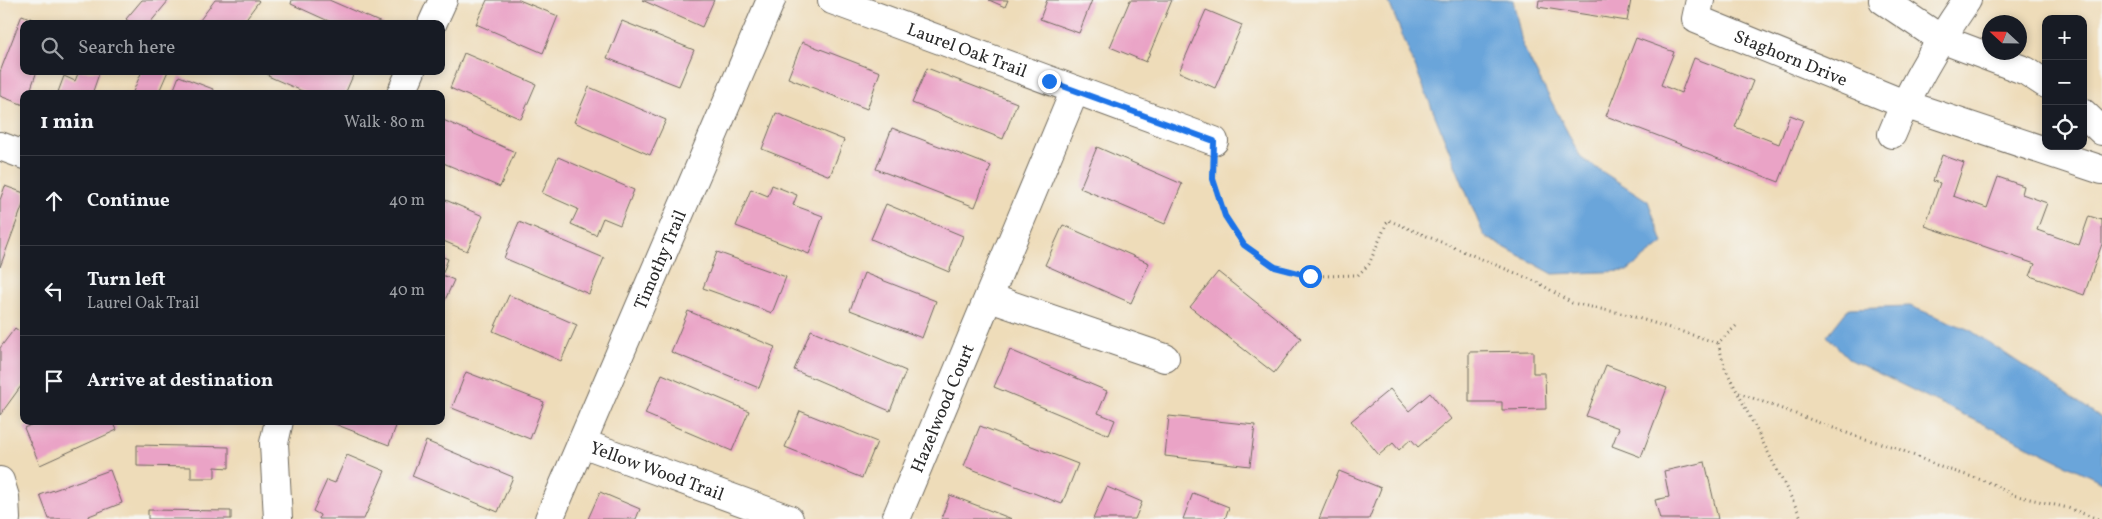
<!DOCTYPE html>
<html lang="en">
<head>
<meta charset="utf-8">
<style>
	:root { --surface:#171b24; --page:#242831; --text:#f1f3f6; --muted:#9ea1a6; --line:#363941 }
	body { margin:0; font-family:Vollkorn,serif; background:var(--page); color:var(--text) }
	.controls { position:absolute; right:15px; top:15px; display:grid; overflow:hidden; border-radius:10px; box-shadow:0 2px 8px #0003 }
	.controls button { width:45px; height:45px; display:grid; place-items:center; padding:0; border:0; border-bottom:1px solid var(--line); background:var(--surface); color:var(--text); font:25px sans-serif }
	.compass { position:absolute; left:1982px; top:15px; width:45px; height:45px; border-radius:50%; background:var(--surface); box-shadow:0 2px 8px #0003; rotate:292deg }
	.stop { position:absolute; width:15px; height:15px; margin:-11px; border:4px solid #1a73e8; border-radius:50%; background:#fff }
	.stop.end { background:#1a73e8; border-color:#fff; box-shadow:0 1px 5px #0008 }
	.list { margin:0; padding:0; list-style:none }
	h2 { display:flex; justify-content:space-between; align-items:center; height:65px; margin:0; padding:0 20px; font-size:21px }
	h2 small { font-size:16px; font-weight:400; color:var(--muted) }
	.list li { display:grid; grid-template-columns:32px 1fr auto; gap:15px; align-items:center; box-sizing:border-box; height:90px; padding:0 20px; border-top:1px solid var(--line) }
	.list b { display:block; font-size:19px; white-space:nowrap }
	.list p { margin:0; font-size:16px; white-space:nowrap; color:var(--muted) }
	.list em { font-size:16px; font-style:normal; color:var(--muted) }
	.icon { flex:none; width:28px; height:28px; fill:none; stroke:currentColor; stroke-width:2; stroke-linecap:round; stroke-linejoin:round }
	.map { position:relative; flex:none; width:2102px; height:519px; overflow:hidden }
	.search { position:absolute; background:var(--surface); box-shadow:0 2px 8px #0003; left:20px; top:20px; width:425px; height:55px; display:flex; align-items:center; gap:12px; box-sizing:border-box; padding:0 18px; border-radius:10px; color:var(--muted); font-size:19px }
	.panel { position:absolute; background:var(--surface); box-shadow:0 2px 8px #0003; left:20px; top:90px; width:425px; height:335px; border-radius:10px }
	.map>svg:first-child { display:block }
	.water { fill:#6aa5da; stroke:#4a6882 }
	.building { fill:#eaa3c6 }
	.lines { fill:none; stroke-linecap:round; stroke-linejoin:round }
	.minor-casing { stroke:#6f695d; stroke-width:30 }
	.path { stroke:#6f695d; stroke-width:3; stroke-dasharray:1 4; stroke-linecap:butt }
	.minor { stroke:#fff; stroke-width:28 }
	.route { stroke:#1a73e8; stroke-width:6 }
	.labels { text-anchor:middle; stroke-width:4; stroke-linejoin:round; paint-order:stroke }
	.street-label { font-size:18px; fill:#2b2b2b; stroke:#f6f6f2 }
</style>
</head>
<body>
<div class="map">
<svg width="2102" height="519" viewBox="0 0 2102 519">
	<rect width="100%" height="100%" fill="#f6f6f2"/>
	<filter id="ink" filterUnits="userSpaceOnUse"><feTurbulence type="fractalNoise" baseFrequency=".02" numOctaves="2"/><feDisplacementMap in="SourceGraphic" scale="10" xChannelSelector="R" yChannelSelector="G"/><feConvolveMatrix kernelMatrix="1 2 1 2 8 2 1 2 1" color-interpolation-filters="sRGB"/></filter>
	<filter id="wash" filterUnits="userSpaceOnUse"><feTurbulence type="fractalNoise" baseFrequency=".0096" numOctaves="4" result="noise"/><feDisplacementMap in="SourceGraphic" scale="20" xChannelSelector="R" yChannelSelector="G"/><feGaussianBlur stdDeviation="1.12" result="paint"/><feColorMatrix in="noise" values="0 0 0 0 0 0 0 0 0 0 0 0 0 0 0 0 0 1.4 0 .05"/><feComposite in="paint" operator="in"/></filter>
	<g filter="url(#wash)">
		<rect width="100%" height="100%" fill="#eedcb9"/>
		<path class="water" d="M1388,0H1513L1523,47L1581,158L1648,201L1663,243L1627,271L1553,274L1484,236Z
			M1910,306L1970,330L2102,418V482L1849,359L1827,336L1849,308Z"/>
		<g id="blocks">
			<path class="building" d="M142,0H169L149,24H132L126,19Z
				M215,0H258L259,1L242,24H197Z
				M292,0H329L384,24H335L291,4Z
				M487,0H519L558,16L543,53L476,24Z
				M642,0H714L702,27Z
				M989,0H1008L1005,7Z
				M1047,0H1092L1079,33L1040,19Z
				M1130,0H1172L1146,62L1110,47Z
				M1539,0H1631L1627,21L1538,7Z
				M1206,10L1242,25L1215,88L1179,72Z
				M22,15L46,24H24V71H37L29,94H24V105L0,96V72Z
				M622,21L694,50L679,86L607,58Z
				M1636,38L1674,52L1661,85L1681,93L1694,58L1753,81L1735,127L1779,144L1790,115L1803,120L1779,182L1606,116Z
				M802,42L880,72L867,109L788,78Z
				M464,53L536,84L521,119L450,88Z
				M927,68L1017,103L1003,139L912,103Z
				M79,71H100L92,94L58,92L64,76L75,81Z
				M142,71H168L158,94H132Z
				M270,71H355L345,94H309L268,76Z
				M179,76L213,89L212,94H172Z
				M589,87L666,120L650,155L574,122Z
				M776,113L844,140L830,176L762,149Z
				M441,119L515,152L500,187L441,162Z
				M892,128L991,166L975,207L876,169Z
				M1097,147L1182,184L1165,224L1080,188Z
				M1942,155L1964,163L1953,196L1987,208L1998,177L2024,186L2022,194L2047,203L2037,230L2079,245L2089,216L2102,220V244L2084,295L2030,276L2035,264L1925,226L1940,183L1933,181Z
				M558,157L634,190L620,225L603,218L596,235L571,224L578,209L542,193Z
				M772,185L797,195L793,205L823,216L809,254L736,226L751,189L768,196Z
				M5,186L24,193V202L0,267V200Z
				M441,198L483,216L467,251L441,240Z
				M886,204L963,236L949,272L871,239Z
				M519,222L604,258L589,294L504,258Z
				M1063,225L1149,263L1131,303L1045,265Z
				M717,252L786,277L772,313L703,288Z
				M441,256L448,259L442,275L454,280L441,309Z
				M1218,272L1301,338L1274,373L1190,307Z
				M864,273L936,301L922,338L850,310Z
				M509,295L577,325L561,361L493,331Z
				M688,311L775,347L759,388L671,352Z
				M15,328L24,335V382L0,415V348Z
				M811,330L906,371L890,411L794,370Z
				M1010,350L1107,391L1098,413L1115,420L1109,435L994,387Z
				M1533,351V373H1545L1546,409L1502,410V402H1469V352Z
				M1606,365L1667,388L1641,457L1612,446L1619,428L1586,416Z
				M466,372L544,402L530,439L452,408Z
				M662,374L749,411L732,451L645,414Z
				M1390,389L1409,411L1430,393L1451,419L1418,447L1411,439L1399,450L1393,443L1379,455L1351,421Z
				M800,411L877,442L862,478L785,447Z
				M1169,416L1255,425L1250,466L1165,456Z
				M39,421H113L117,430L40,465L24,428Z
				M327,421H398L389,445Z
				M980,426L1078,464L1062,504L964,466Z
				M426,441L513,477L498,512L412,476Z
				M137,445L229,447V468L215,467V478H191V467L137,466Z
				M347,455L385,471L364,519H319L320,515L313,511L327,480L335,483Z
				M1705,462L1718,519H1660L1655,500L1669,497L1664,471Z
				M110,470L122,503L89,516L90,519H49L40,495Z
				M1339,471L1381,488L1369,519H1319Z
				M1107,487L1142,502L1135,519H1093Z
				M600,492L640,509L636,519H588Z
				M1193,493L1229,507L1225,519H1183Z
				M950,495L1012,519H941Z
				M148,510L231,511V519H148Z"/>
		</g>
	</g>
	<g filter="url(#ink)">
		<use href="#blocks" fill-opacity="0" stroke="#6f695d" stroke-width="1"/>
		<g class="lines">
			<g class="minor-casing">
				<g id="minor">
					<path id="s1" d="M832,0L1214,141"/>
					<path id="s2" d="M1700,0L1696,19L1904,104L2102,170"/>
					<path d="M1883,0L1941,39L2026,71L2046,84"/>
					<path d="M432,24L443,0"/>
					<path d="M401,94L411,71"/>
					<path d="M2083,113L2102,131"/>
					<path d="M1892,134C1911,86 1938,42 1967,0"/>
					<path d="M0,146L24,155"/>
					<path d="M990,298L1165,358"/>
					<path id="s3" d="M582,443L789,519"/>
					<path d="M0,481L5,497L6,519"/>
					<path d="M278,519L274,443L279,421"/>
					<path id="s4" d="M549,519L771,0"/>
					<path id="s5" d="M896,519L1075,90"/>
				</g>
			</g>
			<path class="path" d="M1213,169C1212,182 1217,194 1222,206C1234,245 1270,272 1311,275C1326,277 1342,275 1358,275L1369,264L1388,220L1537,282L1572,303L1625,314L1718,343
				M1736,326L1718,343L1725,368L1802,519
				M1739,393L1855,436L1894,447L1941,467L1991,483L2013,495L2068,508L2098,519"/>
			<use href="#minor" class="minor"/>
		</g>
	</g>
	<g class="lines" filter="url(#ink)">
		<path class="route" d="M1049,81L1214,141L1213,179L1225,216L1244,245L1275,267L1310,276"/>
	</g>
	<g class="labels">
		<g class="street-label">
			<text dy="6" stroke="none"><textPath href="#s1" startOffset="144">Laurel Oak Trail</textPath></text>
			<text dy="6" stroke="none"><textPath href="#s2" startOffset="122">Staghorn Drive</textPath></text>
			<text dy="6" stroke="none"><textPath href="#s4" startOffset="282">Timothy Trail</textPath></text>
			<text dy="6" stroke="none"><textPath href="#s5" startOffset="120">Hazelwood Court</textPath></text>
			<text dy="6" stroke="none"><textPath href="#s3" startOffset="80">Yellow Wood Trail</textPath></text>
		</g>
	</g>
</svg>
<div class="controls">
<button>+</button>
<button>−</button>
<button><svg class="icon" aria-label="locate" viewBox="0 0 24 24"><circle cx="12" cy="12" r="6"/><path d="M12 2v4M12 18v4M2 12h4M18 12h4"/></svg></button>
</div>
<svg class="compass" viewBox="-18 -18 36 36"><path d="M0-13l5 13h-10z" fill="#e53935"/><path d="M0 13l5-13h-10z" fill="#9ea1a6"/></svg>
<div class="stop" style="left:1310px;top:276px"></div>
<div class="stop end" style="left:1049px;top:81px"></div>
<div class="search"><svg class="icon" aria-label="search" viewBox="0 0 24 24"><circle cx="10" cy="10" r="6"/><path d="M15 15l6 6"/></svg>Search here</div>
<section class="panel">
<h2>1 min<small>Walk · 80 m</small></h2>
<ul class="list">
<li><svg class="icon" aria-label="ahead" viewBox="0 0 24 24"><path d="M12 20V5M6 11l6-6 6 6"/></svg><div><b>Continue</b></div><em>40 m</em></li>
<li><svg class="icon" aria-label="left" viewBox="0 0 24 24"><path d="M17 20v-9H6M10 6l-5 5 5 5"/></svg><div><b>Turn left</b><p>Laurel Oak Trail</p></div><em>40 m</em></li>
<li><svg class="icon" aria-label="arrive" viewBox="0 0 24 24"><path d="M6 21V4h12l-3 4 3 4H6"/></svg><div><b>Arrive at destination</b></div></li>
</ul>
</section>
</div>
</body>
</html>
